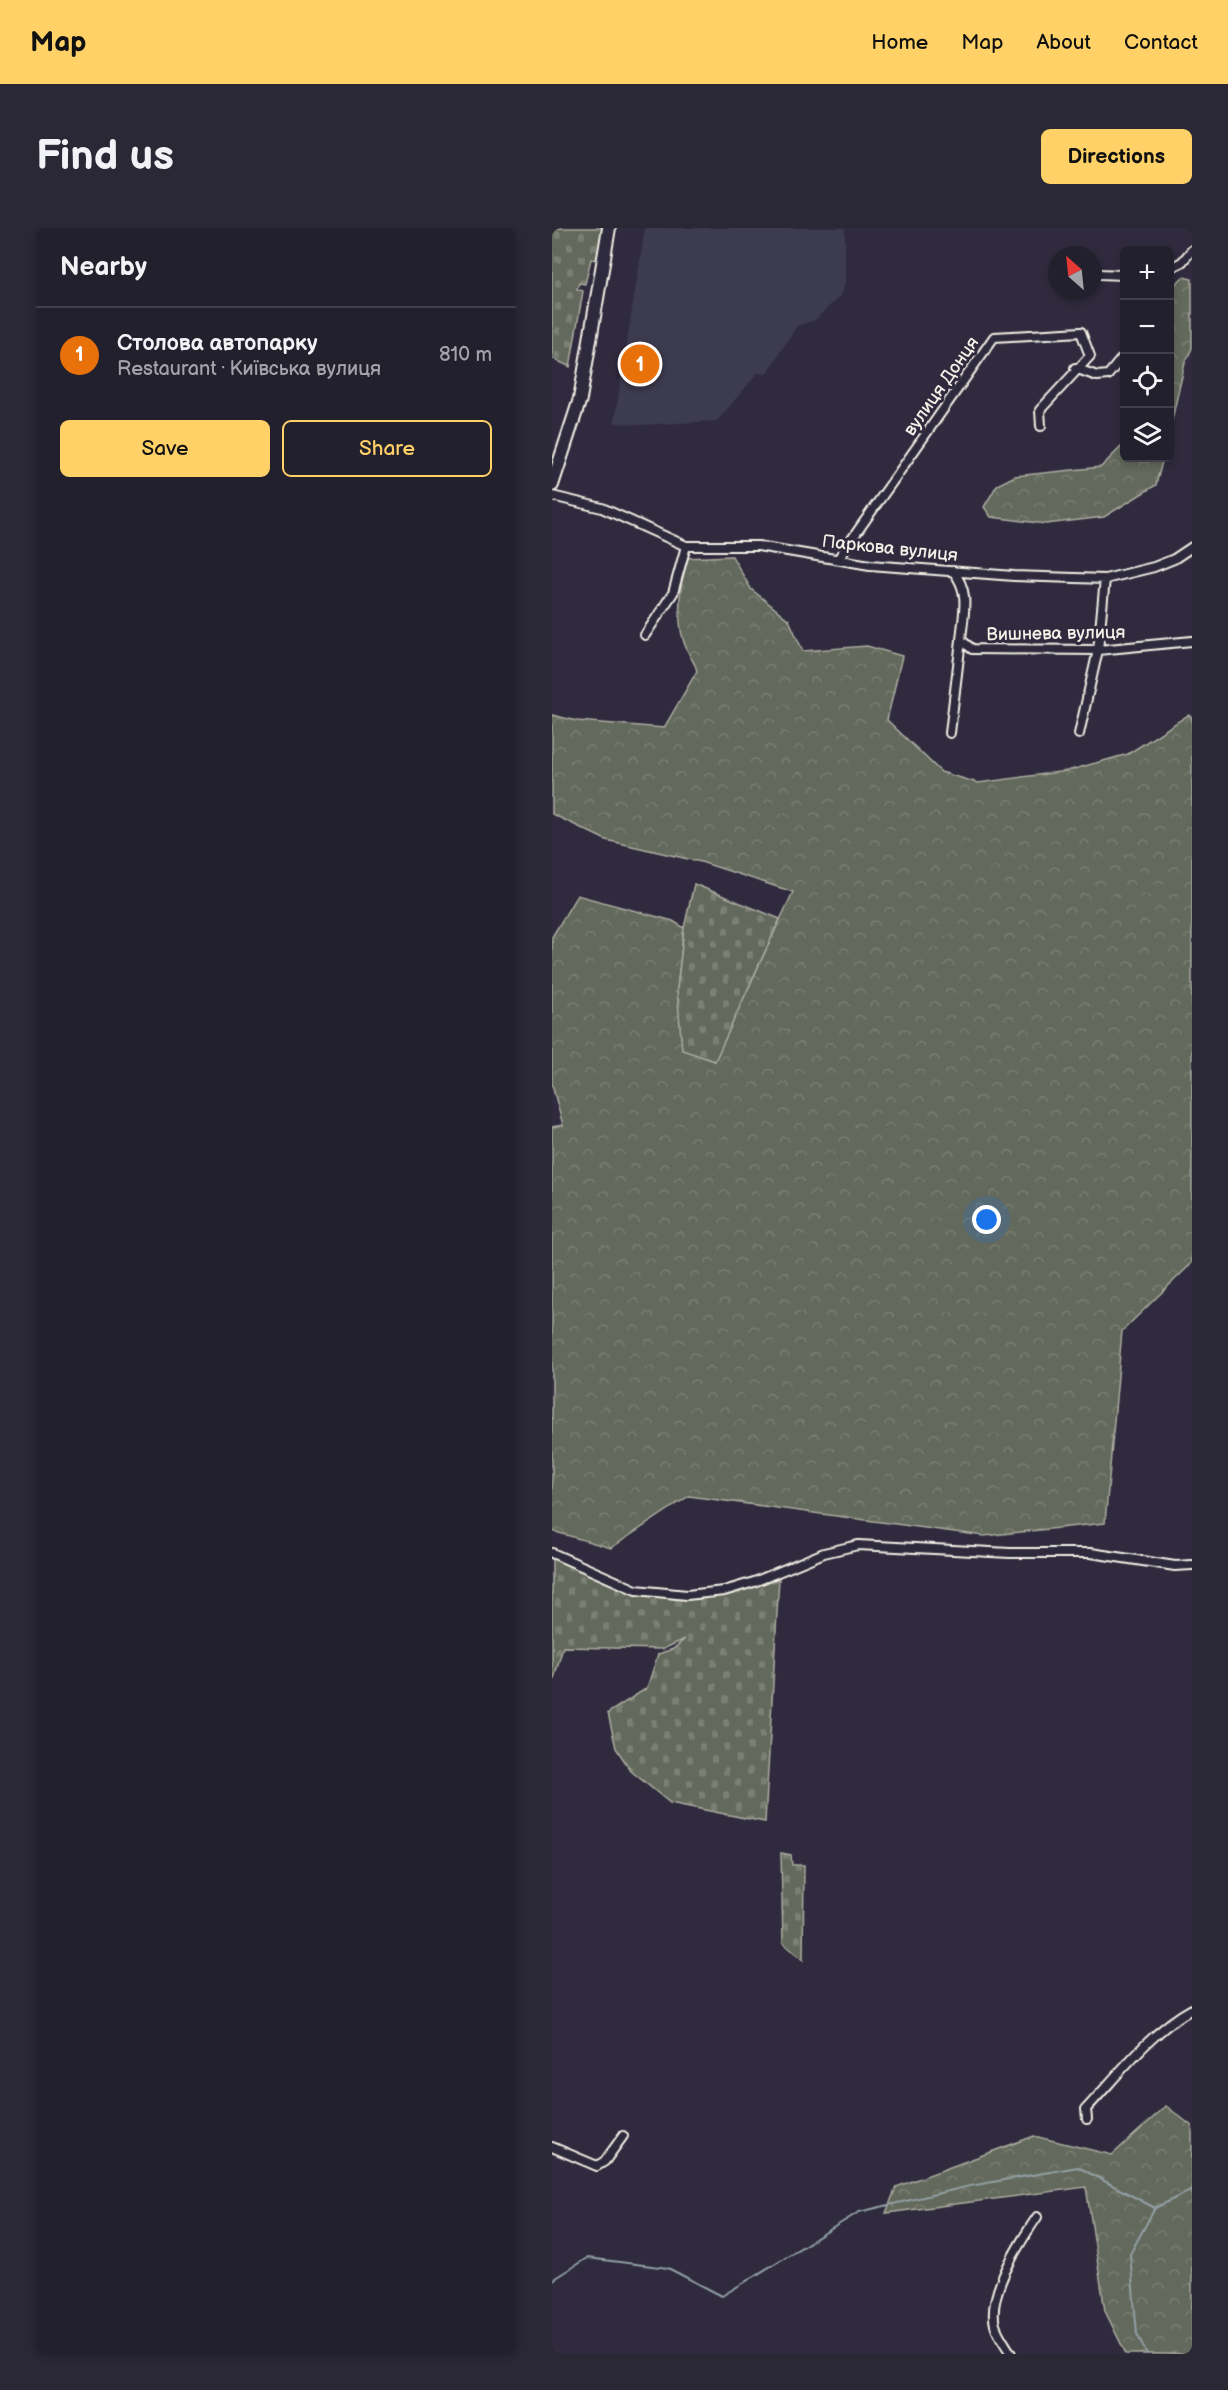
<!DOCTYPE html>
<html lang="en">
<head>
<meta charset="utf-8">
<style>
	:root { --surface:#23202e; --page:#2b2836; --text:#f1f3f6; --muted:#a3a3aa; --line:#403e4a; --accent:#ffd166 }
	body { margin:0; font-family:"Balsamiq Sans",sans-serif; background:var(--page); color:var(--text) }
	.controls { position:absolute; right:18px; top:18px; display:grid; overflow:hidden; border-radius:9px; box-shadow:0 3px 9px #0003 }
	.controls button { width:54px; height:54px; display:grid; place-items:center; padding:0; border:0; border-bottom:2px solid var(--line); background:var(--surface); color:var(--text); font:30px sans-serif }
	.compass { position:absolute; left:496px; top:18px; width:54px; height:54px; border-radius:50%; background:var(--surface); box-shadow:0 3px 9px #0003; rotate:333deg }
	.you { position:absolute; left:435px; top:992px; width:21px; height:21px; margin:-15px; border:4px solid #fff; border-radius:50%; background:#1a73e8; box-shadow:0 0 0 9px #1a73e833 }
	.badge { display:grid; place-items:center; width:39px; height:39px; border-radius:50%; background:var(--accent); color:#fff; font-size:20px; font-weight:700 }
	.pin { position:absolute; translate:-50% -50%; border:3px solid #fff; box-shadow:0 2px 6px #0006 }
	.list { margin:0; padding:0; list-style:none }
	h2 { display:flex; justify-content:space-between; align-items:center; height:78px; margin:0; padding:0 24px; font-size:26px }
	h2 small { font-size:20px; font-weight:400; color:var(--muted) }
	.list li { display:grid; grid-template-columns:39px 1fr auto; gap:18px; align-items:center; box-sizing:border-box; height:96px; padding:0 24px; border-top:2px solid var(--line) }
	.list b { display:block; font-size:22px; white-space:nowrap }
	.list p { margin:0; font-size:20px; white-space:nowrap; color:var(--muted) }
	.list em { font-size:20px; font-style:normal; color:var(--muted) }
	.actions { display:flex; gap:12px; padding:18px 24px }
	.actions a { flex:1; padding:14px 0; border:2px solid var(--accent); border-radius:9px; text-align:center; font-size:21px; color:var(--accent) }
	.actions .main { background:var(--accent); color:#111 }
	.icon { flex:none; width:33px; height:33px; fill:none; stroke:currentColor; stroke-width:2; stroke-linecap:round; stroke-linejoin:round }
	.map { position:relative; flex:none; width:640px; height:2126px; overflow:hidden; border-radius:9px }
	header { display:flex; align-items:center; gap:36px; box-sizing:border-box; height:84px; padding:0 30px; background:var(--accent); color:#111 }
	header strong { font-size:28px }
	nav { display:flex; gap:33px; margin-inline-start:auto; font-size:21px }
	.intro { display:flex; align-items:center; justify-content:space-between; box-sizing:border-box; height:144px; padding:0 36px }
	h1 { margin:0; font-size:42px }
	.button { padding:15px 27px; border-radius:9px; background:var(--accent); color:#111; font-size:21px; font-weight:700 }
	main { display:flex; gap:36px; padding:0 36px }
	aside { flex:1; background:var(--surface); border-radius:9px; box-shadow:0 3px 9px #0003 }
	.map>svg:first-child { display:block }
	.built { fill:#3d3a50 }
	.forest { fill:url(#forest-crowns); stroke:#acada2; stroke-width:1.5 }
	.cemetery { fill:url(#cemetery-stones); stroke:#acada2; stroke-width:1.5 }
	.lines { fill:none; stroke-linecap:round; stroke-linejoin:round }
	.stream { stroke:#919fa4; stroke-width:2 }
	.minor-casing { stroke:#f4f1e8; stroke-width:12 }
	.primary-casing { stroke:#f4f1e8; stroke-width:16 }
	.minor { stroke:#2f2a3d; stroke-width:8 }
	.primary { stroke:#2f2a3d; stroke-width:12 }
	.labels { text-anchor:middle; stroke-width:6; stroke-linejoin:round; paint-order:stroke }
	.street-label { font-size:18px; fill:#f4f1e8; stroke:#2f2a3d }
</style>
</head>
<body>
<header>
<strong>Map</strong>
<nav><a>Home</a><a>Map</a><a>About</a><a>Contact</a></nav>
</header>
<div class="intro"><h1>Find us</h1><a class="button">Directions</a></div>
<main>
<aside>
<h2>Nearby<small></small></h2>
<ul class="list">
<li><span class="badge" style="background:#e8710a">1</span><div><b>Столова автопарку</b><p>Restaurant · Київська вулиця</p></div><em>810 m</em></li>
</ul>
<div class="actions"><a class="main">Save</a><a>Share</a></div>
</aside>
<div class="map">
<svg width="640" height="2126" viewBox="0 0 640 2126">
	<defs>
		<pattern id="forest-crowns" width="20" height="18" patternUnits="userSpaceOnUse" patternTransform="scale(1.5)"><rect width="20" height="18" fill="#64695b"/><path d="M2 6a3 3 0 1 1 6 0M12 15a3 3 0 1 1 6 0" fill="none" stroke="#7b7f73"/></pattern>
		<pattern id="cemetery-stones" width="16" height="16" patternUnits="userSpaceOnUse" patternTransform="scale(1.5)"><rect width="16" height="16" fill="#64695b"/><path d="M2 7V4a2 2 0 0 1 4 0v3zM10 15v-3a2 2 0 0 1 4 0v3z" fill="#7b7f73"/></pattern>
	</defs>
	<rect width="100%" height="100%" fill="#2f2a3d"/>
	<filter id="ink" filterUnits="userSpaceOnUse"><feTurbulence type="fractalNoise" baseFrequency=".0167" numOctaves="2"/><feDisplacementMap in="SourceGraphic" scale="12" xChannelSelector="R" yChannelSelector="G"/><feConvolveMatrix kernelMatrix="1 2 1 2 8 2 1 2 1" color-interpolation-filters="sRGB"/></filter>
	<g filter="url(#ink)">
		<path class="built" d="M93,0H293V56L288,68L263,92L245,98L214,146L206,145L165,193L90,197L62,195Z"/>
		<path class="forest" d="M631,49L640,51V120L633,135L618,200V61Z
			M572,216V230H611L604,257L552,289L494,296L439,289L432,279L445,257L463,248L549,239Z
			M180,328L199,361L237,392L251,423L315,418L350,428L335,492L389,544L426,555L515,543L576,526L636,487L640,489V1035L570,1103L553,1295L432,1308L137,1268L59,1320L0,1303V899L11,897L0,857V709L25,667L121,693L132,700L125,761L162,833L241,664L149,634L54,612L0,586V487L25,493L112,500L145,443C143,434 139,431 135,422C122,394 129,359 133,330Z
			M614,1878L640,1898V2126H574L553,2083L534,1959L334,1985L344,1959L482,1908L560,1927Z"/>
		<path class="cemetery" d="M0,0H51L45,32L39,31L33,56L27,55L25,61L31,63L18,139L0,130Z
			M142,656L228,691L163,833L130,822L125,761L132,700Z
			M0,1325L84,1362L135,1367L227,1351L213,1594L118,1575L79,1543L64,1520L56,1485L95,1460L106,1426L121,1421L133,1411L111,1421L11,1419L0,1458Z
			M229,1625L239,1627L240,1637H252L251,1732L231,1715Z"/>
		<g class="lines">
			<path class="stream" d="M0,2052L35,2030L116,2040L170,2068L307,1984L418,1958L526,1939L603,1980
				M595,2126L585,2106L578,2026L603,1980L640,1962"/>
			<g class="minor-casing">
				<path id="minor" d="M618,40L630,34L640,22
					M547,46L572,47
					M523,140L545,148L556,147L570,130
					M0,268L50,280L134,318H206L318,337L462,348L553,351L602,339L622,331L640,319
					M286,331L442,109L529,104L538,128L488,182L489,198
					M401,343C419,365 411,386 409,412L420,421L546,422L640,413
					M93,407L121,365L134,318
					M398,505L409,412
					M527,506L546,422L553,351
					M0,1325L84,1362L135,1367L172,1363L202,1354L272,1325L306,1317L458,1325H539L623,1338L640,1337
					M535,1891L534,1881C566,1847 599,1803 640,1781
					M0,1919L45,1938L53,1933L71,1908
					M459,2126C454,2117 446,2107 443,2097C435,2066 468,2014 485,1989"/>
			</g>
			<g class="primary-casing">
				<path id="primary" d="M0,257L28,171L57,0"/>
			</g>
			<use href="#minor" class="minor"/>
			<use href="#primary" class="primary"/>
		</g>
	</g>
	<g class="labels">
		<g class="street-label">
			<text transform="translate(389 158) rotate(-55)" y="6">вулиця Донця</text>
			<text transform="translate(338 320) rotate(6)" y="6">Паркова вулиця</text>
			<text transform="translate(504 405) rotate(-1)" y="6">Вишнева вулиця</text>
		</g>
	</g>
</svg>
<div class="controls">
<button>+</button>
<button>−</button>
<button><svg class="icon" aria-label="locate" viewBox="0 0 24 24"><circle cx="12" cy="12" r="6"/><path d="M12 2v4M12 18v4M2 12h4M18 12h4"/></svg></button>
<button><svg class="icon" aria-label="layers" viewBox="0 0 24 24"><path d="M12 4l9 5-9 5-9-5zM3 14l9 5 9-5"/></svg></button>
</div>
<svg class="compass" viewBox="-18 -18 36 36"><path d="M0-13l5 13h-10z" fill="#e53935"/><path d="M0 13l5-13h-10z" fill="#a3a3aa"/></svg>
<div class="you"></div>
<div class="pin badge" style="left:88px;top:136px;background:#e8710a">1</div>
</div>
</main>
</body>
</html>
